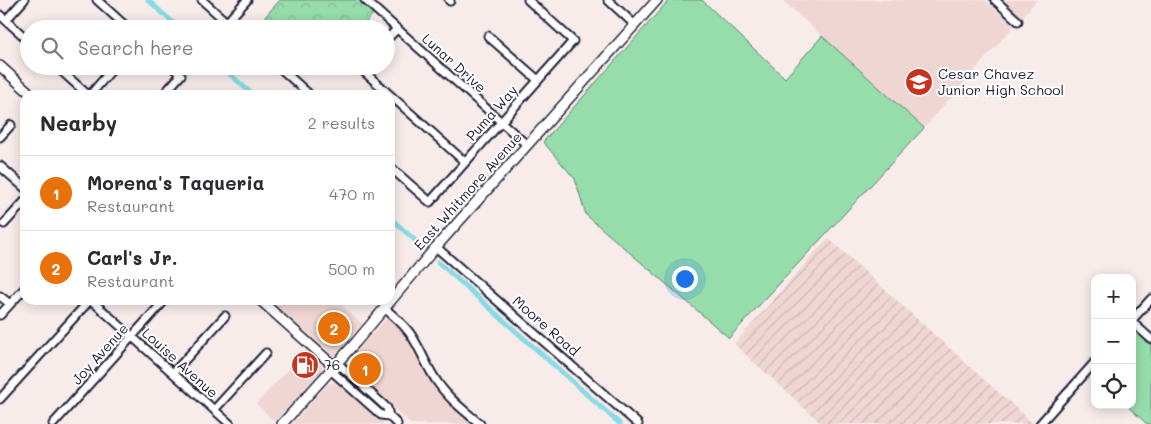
<!DOCTYPE html>
<html lang="en">
<head>
<meta charset="utf-8">
<style>
	:root { --surface:#fff; --page:#f2f2f3; --text:#2b2b33; --muted:#7c7c81; --line:#e1e1e2; --accent:#c8321e }
	body { margin:0; font-family:Mali,sans-serif; background:var(--page); color:var(--text) }
	.controls { position:absolute; right:15px; bottom:15px; display:grid; overflow:hidden; border-radius:10px; box-shadow:0 2px 12px #0003 }
	.controls button { width:45px; height:45px; display:grid; place-items:center; padding:0; border:0; border-bottom:1px solid var(--line); background:var(--surface); color:var(--text); font:25px sans-serif }
	.you { position:absolute; left:684px; top:278px; width:18px; height:18px; margin:-12px; border:4px solid #fff; border-radius:50%; background:#1a73e8; box-shadow:0 0 0 8px #1a73e833 }
	.badge { display:grid; place-items:center; width:32px; height:32px; border-radius:50%; background:var(--accent); color:#fff; font-size:16px; font-weight:700 }
	.pin { position:absolute; translate:-50% -50%; border:2px solid #fff; box-shadow:0 1px 5px #0006 }
	.list { margin:0; padding:0; list-style:none }
	h2 { display:flex; justify-content:space-between; align-items:center; height:65px; margin:0; padding:0 20px; font-size:21px }
	h2 small { font-size:16px; font-weight:400; color:var(--muted) }
	.list li { display:grid; grid-template-columns:32px 1fr auto; gap:15px; align-items:center; box-sizing:border-box; height:75px; padding:0 20px; border-top:1px solid var(--line) }
	.list b { display:block; font-size:19px; white-space:nowrap }
	.list p { margin:0; font-size:16px; white-space:nowrap; color:var(--muted) }
	.list em { font-size:16px; font-style:normal; color:var(--muted) }
	.icon { flex:none; width:28px; height:28px; fill:none; stroke:currentColor; stroke-width:2; stroke-linecap:round; stroke-linejoin:round }
	.map { position:relative; flex:none; width:1151px; height:424px; overflow:hidden }
	.search { position:absolute; background:var(--surface); box-shadow:0 2px 12px #0003; left:20px; top:20px; width:375px; height:55px; display:flex; align-items:center; gap:12px; box-sizing:border-box; padding:0 18px; border-radius:28px; color:var(--muted); font-size:19px }
	.panel { position:absolute; background:var(--surface); box-shadow:0 2px 12px #0003; left:20px; top:90px; width:375px; height:215px; border-radius:15px }
	.map>svg:first-child { display:block }
	.built { fill:#efd6d3 }
	.industrial { fill:url(#industrial-furrows) }
	.green { fill:#96ddab; stroke:#5c8073 }
	.park { fill:url(#park-crowns); stroke:#5c8073 }
	.lines { fill:none; stroke-linecap:round; stroke-linejoin:round }
	.canal { stroke:#89dae4; stroke-width:5 }
	.minor-casing { stroke:#22223b; stroke-width:11 }
	.major-casing { stroke:#22223b; stroke-width:12 }
	.minor { stroke:#fff; stroke-width:7 }
	.major { stroke:#fff; stroke-width:9 }
	.labels { text-anchor:middle; stroke-width:4; stroke-linejoin:round; paint-order:stroke }
	.street-label { font-size:14px; fill:#22223b; stroke:#fff }
	.poi-label { font-size:14px; fill:#22223b; stroke:#fff; text-anchor:start }
</style>
</head>
<body>
<div class="map">
<svg width="1151" height="424" viewBox="0 0 1151 424">
	<defs>
		<pattern id="industrial-furrows" width="10" height="10" patternUnits="userSpaceOnUse" patternTransform="scale(1.25)"><rect width="10" height="10" fill="#efd6d3"/><path d="M-1 1l2-2M0 10L10 0M9 11l2-2" fill="none" stroke="#cdb7b6"/></pattern>
		<pattern id="park-crowns" width="20" height="18" patternUnits="userSpaceOnUse" patternTransform="scale(1.25)"><rect width="20" height="18" fill="#96ddab"/><path d="M2 6a3 3 0 1 1 6 0M12 15a3 3 0 1 1 6 0" fill="none" stroke="#81bd94"/></pattern>
	</defs>
	<rect width="100%" height="100%" fill="#f8eceb"/>
	<filter id="ink" filterUnits="userSpaceOnUse"><feTurbulence type="fractalNoise" baseFrequency=".02" numOctaves="2"/><feDisplacementMap in="SourceGraphic" scale="10" xChannelSelector="R" yChannelSelector="G"/><feConvolveMatrix kernelMatrix="1 2 1 2 8 2 1 2 1" color-interpolation-filters="sRGB"/></filter>
	<g filter="url(#ink)">
		<path class="built" d="M782,0H985L1014,26L924,128Z
			M1003,0H1037L1022,17Z
			M275,300H336L362,324L334,356L273,303Z
			M392,319L413,342L434,385L478,424H411L352,371L356,352L385,320Z
			M305,351L324,368L275,422L256,404Z
			M335,382L342,385L384,424H292L326,386L330,383Z"/>
		<path class="industrial" d="M828,238L980,376L1034,424H822L734,344Z"/>
		<path class="green" d="M669,0H702L785,78L822,36L924,128L729,338L586,215L575,179L543,142Z
			M1138,326L1151,338V424H1147L1126,405H1132V333Z"/>
		<path class="park" d="M280,0H359L374,13L360,29H277L274,26L271,29H254Z"/>
		<g class="lines">
			<path class="canal" d="M148,0L180,29
				M221,66L253,95
				M390,218L425,249
				M438,262L620,424"/>
			<g class="minor-casing">
				<path id="minor" d="M97,0L129,29
					M202,0L234,29
					M365,0L527,145
					M449,0L450,1
					M608,0L635,25
					M995,0L1018,21
					M0,15L29,41
					M6,20L24,0
					M227,22L247,0
					M72,29L73,27
					M488,36L538,80
					M386,40L397,29
					M56,66L88,95
					M278,66L310,95
					M363,66L361,69L465,162
					M90,95L115,66
					M163,95L181,75L171,66
					M0,137L11,125
					M0,166L25,188
					M390,167L430,202L573,41L528,0
					M4,224L25,201
					M436,247L638,424
					M0,296L10,304
					M91,300L230,424
					M384,308C393,315 402,323 409,332C421,348 426,367 438,383C449,399 465,411 480,424
					M0,315L25,288
					M1132,320L1151,299
					M1132,322L1151,339
					M173,373L225,316
					M0,399L90,300
					M214,410L266,353
					M389,416L381,415L335,374L334,366L342,367L387,408L389,416L397,424
					M53,424L165,300
					M1040,424L1095,362"/>
			</g>
			<g class="major-casing">
				<path id="major" d="M0,66L32,95
					M260,300L334,366
					M282,424L356,342L436,247L657,0"/>
			</g>
			<use href="#minor" class="minor"/>
			<use href="#major" class="major"/>
		</g>
	</g>
	<defs>
		<g id="school-disc" transform="scale(1.4375)"><circle r="9.5" fill="#c8321e" stroke="#fff"/><path d="M0-5L7-2L0 1L-7-2ZM-4 1L0 2.5L4 1V4Q0 6-4 4Z" fill="#fff"/></g>
		<g id="fuel-disc" transform="scale(1.4375)"><circle r="9.5" fill="#c8321e" stroke="#fff"/><path d="M-5.5-6h7V0h2V4h1.3V-2.5L3-4.5l.8-.8L6-3V5H2.5V1h-1V6h-7ZM-4.2-4.7v3.2H.2V-4.7Z" fill="#fff"/></g>
	</defs>
	<g fill-rule="evenodd">
		<use href="#school-disc" x="919" y="82"/>
		<use href="#fuel-disc" x="305" y="365"/>
	</g>
	<g class="labels">
		<g class="street-label">
			<text transform="translate(454 63) rotate(42)" y="5">Lunar Drive</text>
			<text transform="translate(492 113) rotate(-48)" y="5">Puma Way</text>
			<text transform="translate(468 191) rotate(-48)" y="5">East Whitmore Avenue</text>
			<text transform="translate(546 326) rotate(41)" y="5">Moore Road</text>
			<text transform="translate(100 354) rotate(-48)" y="5">Joy Avenue</text>
			<text transform="translate(180 363) rotate(42)" y="5">Louise Avenue</text>
		</g>
		<g class="poi-label">
			<text x="938" y="79">Cesar Chavez<tspan x="938" dy="16">Junior High School</tspan></text>
			<text x="324" y="370">76</text>
		</g>
	</g>
</svg>
<div class="controls">
<button>+</button>
<button>−</button>
<button><svg class="icon" aria-label="locate" viewBox="0 0 24 24"><circle cx="12" cy="12" r="6"/><path d="M12 2v4M12 18v4M2 12h4M18 12h4"/></svg></button>
</div>
<div class="you"></div>
<div class="pin badge" style="left:365px;top:369px;background:#e8710a">1</div>
<div class="pin badge" style="left:334px;top:328px;background:#e8710a">2</div>
<div class="search"><svg class="icon" aria-label="search" viewBox="0 0 24 24"><circle cx="10" cy="10" r="6"/><path d="M15 15l6 6"/></svg>Search here</div>
<section class="panel">
<h2>Nearby<small>2 results</small></h2>
<ul class="list">
<li><span class="badge" style="background:#e8710a">1</span><div><b>Morena's Taqueria</b><p>Restaurant</p></div><em>470 m</em></li>
<li><span class="badge" style="background:#e8710a">2</span><div><b>Carl's Jr.</b><p>Restaurant</p></div><em>500 m</em></li>
</ul>
</section>
</div>
</body>
</html>
